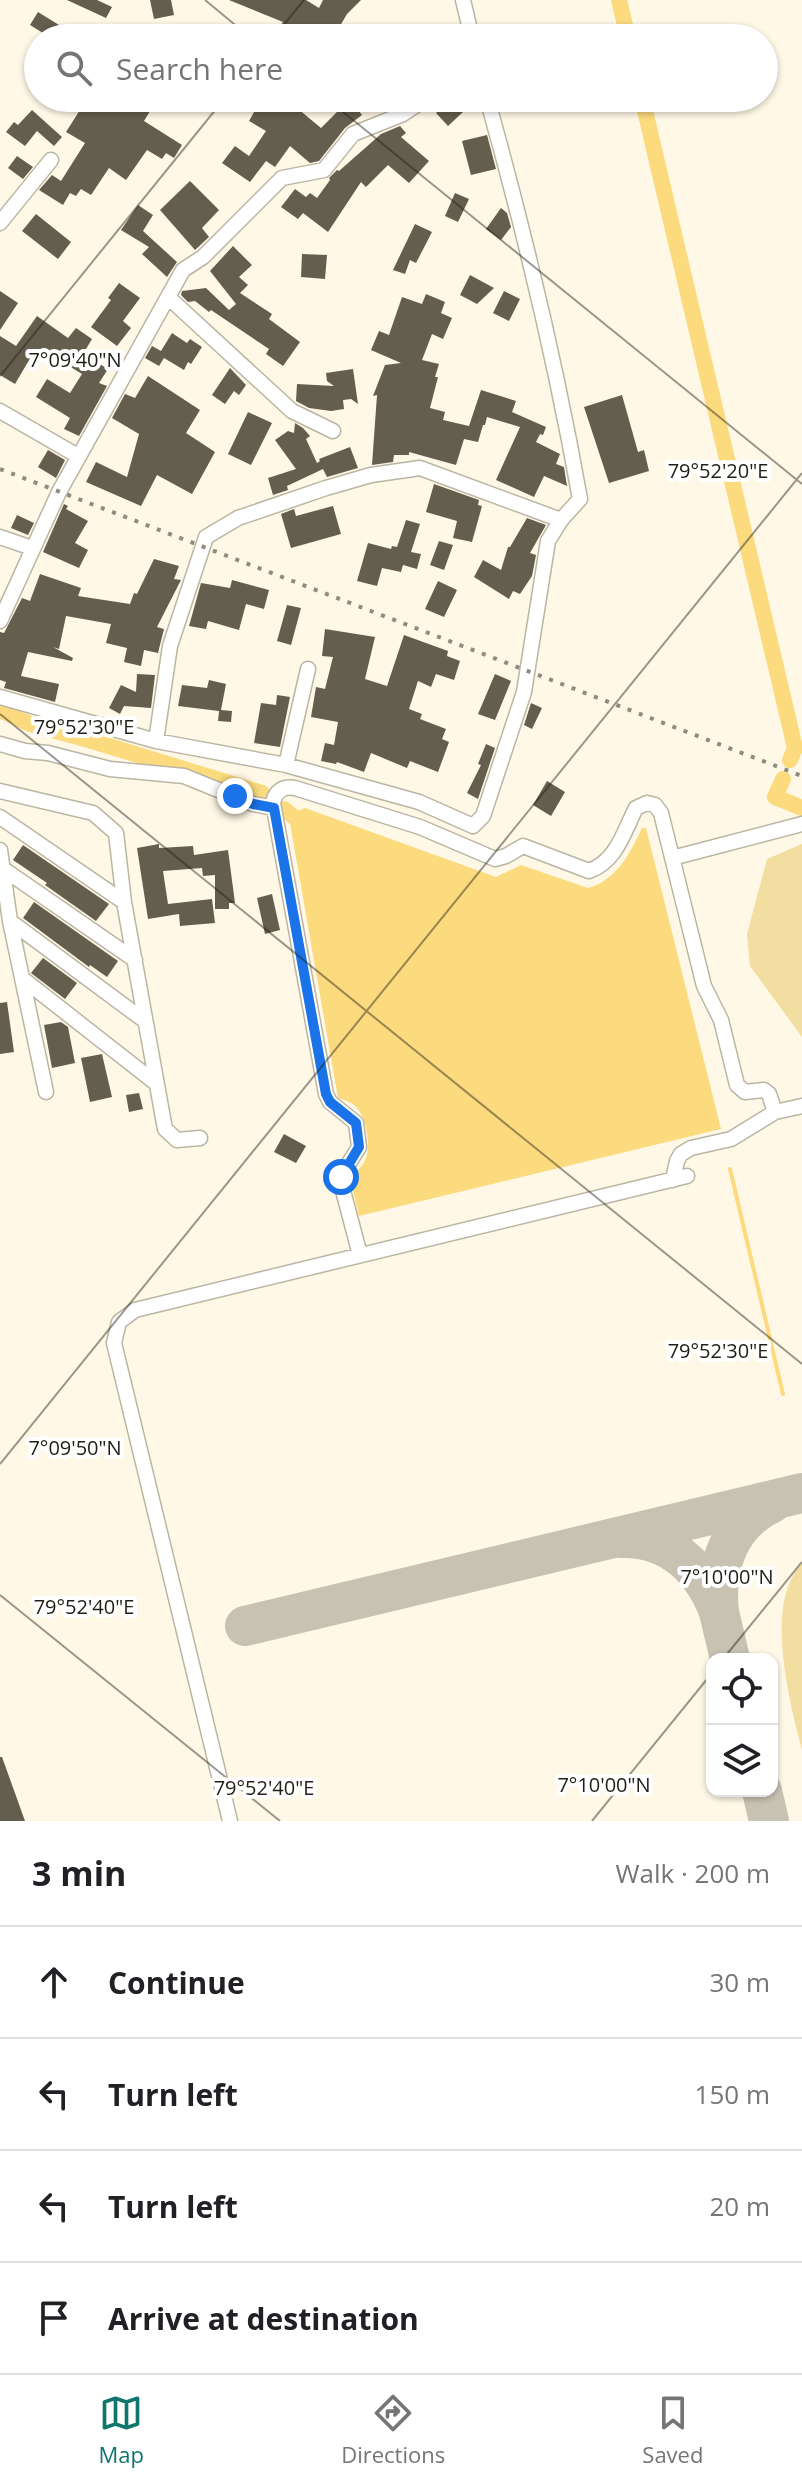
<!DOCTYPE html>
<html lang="en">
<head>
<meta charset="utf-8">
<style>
	:root { --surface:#fff; --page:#f2f2f2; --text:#202124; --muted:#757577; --line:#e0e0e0; --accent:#0f766e }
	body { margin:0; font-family:"Open Sans",sans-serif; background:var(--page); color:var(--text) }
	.controls { position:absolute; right:24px; bottom:24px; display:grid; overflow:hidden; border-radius:16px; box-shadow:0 2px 6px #0004 }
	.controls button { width:72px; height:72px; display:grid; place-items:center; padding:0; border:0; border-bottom:2px solid var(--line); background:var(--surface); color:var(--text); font:40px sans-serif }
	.stop { position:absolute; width:24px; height:24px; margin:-18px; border:6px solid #1a73e8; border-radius:50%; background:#fff }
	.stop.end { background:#1a73e8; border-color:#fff; box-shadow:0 2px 8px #0008 }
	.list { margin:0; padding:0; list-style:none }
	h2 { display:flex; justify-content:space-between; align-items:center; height:104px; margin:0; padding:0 32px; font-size:34px }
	h2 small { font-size:26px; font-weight:400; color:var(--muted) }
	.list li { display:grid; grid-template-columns:52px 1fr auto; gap:24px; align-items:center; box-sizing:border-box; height:112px; padding:0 32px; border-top:2px solid var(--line) }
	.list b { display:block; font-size:30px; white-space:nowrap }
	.list em { font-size:26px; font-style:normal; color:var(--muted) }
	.icon { flex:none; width:44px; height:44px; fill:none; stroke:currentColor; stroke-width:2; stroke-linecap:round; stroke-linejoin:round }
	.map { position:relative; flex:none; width:802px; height:1821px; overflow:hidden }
	.search { position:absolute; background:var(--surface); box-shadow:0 2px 6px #0004; left:24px; right:24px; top:24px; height:88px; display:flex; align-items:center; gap:20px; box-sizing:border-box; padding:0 28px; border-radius:44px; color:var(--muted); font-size:30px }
	.sheet { height:552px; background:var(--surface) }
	nav { display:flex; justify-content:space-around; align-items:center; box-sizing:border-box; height:112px; border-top:2px solid var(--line); background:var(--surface); font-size:22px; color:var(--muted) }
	nav a { display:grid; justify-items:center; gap:4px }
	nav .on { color:var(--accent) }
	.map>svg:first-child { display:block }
	.green { fill:#f3dea1 }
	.water { fill:#fbdb7e }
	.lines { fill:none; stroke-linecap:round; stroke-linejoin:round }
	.stream { stroke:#fbdb7e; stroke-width:4 }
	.canal { stroke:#fbdb7e; stroke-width:16 }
	.taxiway { stroke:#c8c2b2; stroke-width:40 }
	.building { fill:#635e4e }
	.minor-casing { stroke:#bbb5a3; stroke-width:17 }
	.minor { stroke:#fff; stroke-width:14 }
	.rail { stroke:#908b7f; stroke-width:4; stroke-dasharray:4 8; stroke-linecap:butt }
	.route { stroke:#1a73e8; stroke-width:10 }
	.ticks { fill:none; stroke:#211e18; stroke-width:2; stroke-opacity:0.45 }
	.ticks-label { font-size:20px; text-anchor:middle; fill:#211e18; stroke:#fff; stroke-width:8; stroke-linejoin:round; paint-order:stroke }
</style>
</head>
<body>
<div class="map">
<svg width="802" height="1821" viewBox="0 0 802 1821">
	<rect width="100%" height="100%" fill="#fff8e6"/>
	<path class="green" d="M802,844V1037L750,966L747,934L767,859Z
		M802,1564V1750C790,1703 763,1603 802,1564Z"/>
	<path class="water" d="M305,808L496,877L521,865L588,888C617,880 630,853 642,828H646L721,1129L359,1216L350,1179C355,1173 363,1166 366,1158C371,1145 366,1116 356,1107C351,1102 345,1100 338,1098L290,823C293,815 296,811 305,808Z"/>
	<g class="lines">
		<path class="stream" d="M730,1169L783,1394"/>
		<path class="canal" d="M619,0L628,38
			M642,98L795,748L790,760
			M0,710L30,724L89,740L262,793
			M783,779L775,797L802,808
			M284,809L308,828"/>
		<path class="taxiway" d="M621,1538C670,1536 703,1569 719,1612C714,1567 729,1523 772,1503
			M719,1612L730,1659
			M245,1626L802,1493
			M762,1791L769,1821"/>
	</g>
	<path class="building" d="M67,0H97L112,7L106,18Z
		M150,0H171L174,15L154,19Z
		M229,0H306L319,8L323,0H361L347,14L333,38H282L289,29L281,25L283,22Z
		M38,12L59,25L51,38L30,25Z
		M100,98H158L144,121L182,145L174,158L166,153L162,159L147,150L126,180L109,168L91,195L81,189L76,196L70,193L63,205L39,190L52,175L61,181L85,143L66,132L85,102L95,107Z
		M262,98H285L321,128L337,112L332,106L342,98H349L362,115L345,128L319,161L310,163L290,146L275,167L266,161L250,182L222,163L235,146L249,156L266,131L249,121Z
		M452,98L477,99L448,126L436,113Z
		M32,110L62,137L54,146L37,131L25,146L6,132L14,122L18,125Z
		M400,126L406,133L401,137L429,161L409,183L388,165L366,187L361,182L328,232L303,213L298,219L281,207L295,189L306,197L310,193L317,198L330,180L329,178L337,170L339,171L381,134Z
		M487,135L496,169L471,175L462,141Z
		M17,156L33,167L23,179L8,168Z
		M190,181L219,210L202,228L209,237L195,250L160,210Z
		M455,193L469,199L458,222L445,216Z
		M138,205L153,215L143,231L177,262L167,277L142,254L149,247L121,230Z
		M501,208L507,213L511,227L501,240L486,229Z
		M36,214L71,242L58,259L22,231Z
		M415,224L432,232L416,263L410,260L405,274L393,270Z
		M233,246L252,265L239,277L248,285L240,293L272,314L269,319L300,342L283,366L266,354L269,349L211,310L209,312L195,301L188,302L181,295L182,291L206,288L229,310L236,304L210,271Z
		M302,254L327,255L325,279L301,277Z
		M470,275L494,288L477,304L460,295Z
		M119,283L140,298L123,321L131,328L117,346L91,327L111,300L108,298Z
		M0,291L18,303L0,330Z
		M504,291L520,299L509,321L493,313Z
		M426,294L445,302L441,313L452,318L443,339L432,334L422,360L439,364L435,377H438L430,408L445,412L443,420L469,426L481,390L516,401L512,412L546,427L543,435L540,434L536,442L560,454L556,464L564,467L567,486L544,476L534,497L496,480L520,427L487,417L485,425H483L478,442L464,439L456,465L409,452V455H394L393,462L372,465L377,395L373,396L385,365L401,363L371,350L379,331L389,335L402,297L422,304Z
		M37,316L68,338L76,328L92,339L83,354L108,369L99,383L107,386L79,436L64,429L70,418L36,397L47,379L70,393L82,374L43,350L40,354L35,350L15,384L0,375V336L16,346Z
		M172,333L187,343L190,339L202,347L191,364L188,362L184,370L164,358L159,366L145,358L152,346L161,351Z
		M230,368L246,385L239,395L234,391L225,404L212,395Z
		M353,369L358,404L351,399L343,400L344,409L331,411L309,408L296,401L297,384L334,386L327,381L326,373Z
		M148,376L200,410L186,433L215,452L192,494L157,475L141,506L86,482L96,462L127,477L139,434L112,418L125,394L135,398Z
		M622,395L638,452L644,450L649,471L609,483L584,407Z
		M248,412L272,423L251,465L228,454Z
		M295,423L303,428L310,436L306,439L317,463L320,461L319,459L350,447L358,468L327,477L323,469L287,486L288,490L273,495L268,478L296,469L275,440L288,431L294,433Z
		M48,450L65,460L56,478L38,467Z
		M434,484L479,500L478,505L482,506L472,542L453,538L457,521L426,512Z
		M64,504L68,506L66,509L88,521L75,543L88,550L79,568L43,552Z
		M333,506L341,534L291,548L281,514L294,509L296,516Z
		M17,515L34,523L28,535L11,528Z
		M527,518L546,525L530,553L536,555L532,576L520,594L513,591L509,599L474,577L483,560L501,570L508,547H510Z
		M406,520L420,524L411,552L421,554L417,569L403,565L401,572L382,568L377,586L357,581L368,543L391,549L392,546L397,547Z
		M439,541L453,545L444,570L430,565Z
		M154,559L179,566L174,579L181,580L157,627L164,629L158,653L144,650L141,666L124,662L127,648L106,643L111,624L66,616L59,649L53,647L73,658L72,661L28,652L21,676L59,684L55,702L4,688L6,682L0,680V632L4,633L22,598L30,601L40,574L81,588L78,596L130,604L134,593L137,594Z
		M232,580L269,590L264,609L246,604L239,630L208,621L206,629L189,626L201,583L230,588Z
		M438,581L457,590L444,617L425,609Z
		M287,605L301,608L291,645L277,641Z
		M325,629L375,637L365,679L387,686L404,635L448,651L447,656L460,661L454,680L436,674L431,687L418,681L409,709L422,714L420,719L446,729L442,739L449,742L438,772L410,761L407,768L371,753L364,772L337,762L336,764L321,761L325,743L334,745L338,722L311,717L316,687L325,689L333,657L322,656Z
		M137,674L155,675L151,708L124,706L120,714L109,708L121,685L136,692Z
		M495,674L511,681L495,720L478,714Z
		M209,680L226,684L221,710L232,711L231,722L218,721L219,711L178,706L182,685L207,688Z
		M277,695L290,697L280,747L254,743L261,703L276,705Z
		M531,703L542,708L532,729L524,725Z
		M486,744L495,748L478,799L467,793L481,765L478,764Z
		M547,781L565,792L551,816L533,805Z
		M159,844V848L193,846L194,855L228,850L235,903H229V909H215V875L203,876L202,868L163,871L168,904L212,899L215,923L180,926L179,914L148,919L137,848Z
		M23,845L109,904L96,921L45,885L47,883L13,860Z
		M272,894L280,930L265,934L257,898Z
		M34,902L118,961L107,977L90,965L89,967L23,918Z
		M43,958L77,983L65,999L31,973Z
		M7,1002L14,1052L0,1054V1003Z
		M61,1022L68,1027L75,1063L52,1068L44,1025Z
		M102,1054L112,1097L90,1102L81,1058Z
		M139,1093L143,1109L129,1112L126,1095Z
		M284,1134L306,1146L296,1163L274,1152Z
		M0,1757H2L25,1821H0Z"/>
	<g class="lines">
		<g class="minor-casing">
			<path id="minor" d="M463,0L472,38
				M0,223L51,160
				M168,297L292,411L333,431
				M0,411L78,456
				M0,537L32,548
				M0,621L59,492L183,270L203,257L282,178L324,170L353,134L403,114L427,98
				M0,697L156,741L286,765L419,802L473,826L483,816L524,692L548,541L561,520L580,499C556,364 524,230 487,98
				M156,741L170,646L206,537L238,518L326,488L371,475L420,468L561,520
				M0,744L25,751L48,753L110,769L184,776L253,804L274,808
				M286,765L308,669
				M0,791L93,813L116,833L124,902L165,1129L177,1140L200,1138
				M0,817L124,902
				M0,850L10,921L46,1092
				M672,858L802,824
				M2,868L135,960
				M10,921L145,1021
				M23,979L157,1084
				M673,1180L677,1161L681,1154L691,1148L731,1139L775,1112L802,1106
				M360,1255L341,1183L344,1171L359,1147L356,1123L330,1102L326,1094L273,803C275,791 283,786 295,788L420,827L495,859L506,856L523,846L589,871C617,861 624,831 636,808L647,803L655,805L661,813L704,986L721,1020L737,1085L745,1092L764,1090L769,1094L775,1112
				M230,1821L114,1343L119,1322L135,1310L687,1176"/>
		</g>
		<use href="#minor" class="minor"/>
		<path class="rail" d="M0,469L802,776"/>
	</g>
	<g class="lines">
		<path class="route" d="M235,796L253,804L274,808L326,1094L330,1102L356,1123L359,1147L341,1177"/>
	</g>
	<path class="ticks" d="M205,0L251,38M273,38L304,0M326,98L802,484M0,376L225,98M0,714L802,1364M0,1464L802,473M0,1595L280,1821M723,1659L802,1562M592,1821L712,1673"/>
	<g class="ticks-label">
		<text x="75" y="367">7°09'40"N</text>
		<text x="718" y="478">79°52'20"E</text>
		<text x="84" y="734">79°52'30"E</text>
		<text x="718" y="1358">79°52'30"E</text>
		<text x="75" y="1455">7°09'50"N</text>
		<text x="727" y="1584">7°10'00"N</text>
		<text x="84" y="1614">79°52'40"E</text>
		<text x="604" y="1792">7°10'00"N</text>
		<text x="264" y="1795">79°52'40"E</text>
	</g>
</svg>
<div class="controls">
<button><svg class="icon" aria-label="locate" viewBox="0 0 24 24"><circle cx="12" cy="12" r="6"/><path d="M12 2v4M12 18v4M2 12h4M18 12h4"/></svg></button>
<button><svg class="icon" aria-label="layers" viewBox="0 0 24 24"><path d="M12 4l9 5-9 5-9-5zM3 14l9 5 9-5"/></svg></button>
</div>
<div class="stop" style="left:341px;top:1177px"></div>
<div class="stop end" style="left:235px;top:796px"></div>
<div class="search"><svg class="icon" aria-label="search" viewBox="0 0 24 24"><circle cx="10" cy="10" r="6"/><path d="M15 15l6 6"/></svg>Search here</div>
</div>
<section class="sheet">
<h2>3 min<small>Walk · 200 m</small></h2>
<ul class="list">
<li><svg class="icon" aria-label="ahead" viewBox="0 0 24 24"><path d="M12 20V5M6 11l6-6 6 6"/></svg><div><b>Continue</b></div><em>30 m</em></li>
<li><svg class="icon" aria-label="left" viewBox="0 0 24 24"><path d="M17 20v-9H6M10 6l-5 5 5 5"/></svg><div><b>Turn left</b></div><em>150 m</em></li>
<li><svg class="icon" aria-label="left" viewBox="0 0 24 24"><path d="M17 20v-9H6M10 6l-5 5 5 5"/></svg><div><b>Turn left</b></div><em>20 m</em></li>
<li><svg class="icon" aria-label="arrive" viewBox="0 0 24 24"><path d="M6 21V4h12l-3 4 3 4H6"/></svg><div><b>Arrive at destination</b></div></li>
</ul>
</section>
<nav>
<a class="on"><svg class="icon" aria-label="map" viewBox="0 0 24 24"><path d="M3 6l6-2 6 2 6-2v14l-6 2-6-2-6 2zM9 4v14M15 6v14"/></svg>Map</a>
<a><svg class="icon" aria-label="directions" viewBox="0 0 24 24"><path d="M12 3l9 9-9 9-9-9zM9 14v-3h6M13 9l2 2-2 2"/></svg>Directions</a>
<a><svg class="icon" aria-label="saved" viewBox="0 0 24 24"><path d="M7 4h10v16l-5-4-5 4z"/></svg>Saved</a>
</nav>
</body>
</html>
